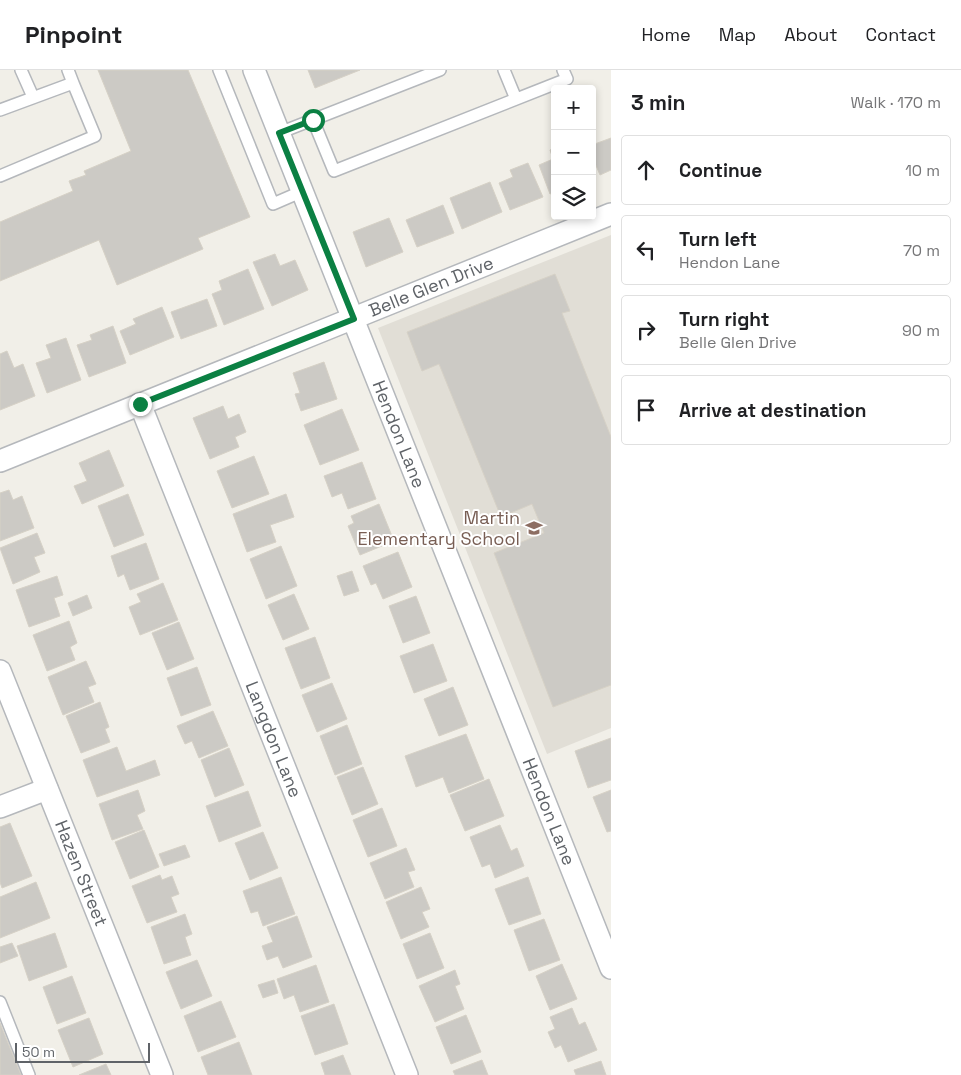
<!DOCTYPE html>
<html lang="en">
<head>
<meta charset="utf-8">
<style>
	:root { --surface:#fff; --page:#f2f2f2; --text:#202124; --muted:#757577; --line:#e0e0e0 }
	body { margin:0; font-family:"Space Grotesk",sans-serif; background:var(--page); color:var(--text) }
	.controls { position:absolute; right:15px; top:15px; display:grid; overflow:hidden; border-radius:5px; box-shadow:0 2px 8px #0003 }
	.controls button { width:45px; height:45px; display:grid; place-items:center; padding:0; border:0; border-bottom:1px solid var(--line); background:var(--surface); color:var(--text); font:25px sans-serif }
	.scale { position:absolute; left:15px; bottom:12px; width:135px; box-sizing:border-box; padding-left:5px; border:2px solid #5f6368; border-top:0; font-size:14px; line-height:18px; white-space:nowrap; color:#5f6368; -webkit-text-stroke:4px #fff; paint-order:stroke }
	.stop { position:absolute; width:15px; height:15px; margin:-11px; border:4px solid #0b8043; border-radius:50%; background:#fff }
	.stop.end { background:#0b8043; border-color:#fff; box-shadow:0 1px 5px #0008 }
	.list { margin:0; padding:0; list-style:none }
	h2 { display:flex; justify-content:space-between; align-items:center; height:65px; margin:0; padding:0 20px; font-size:21px }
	h2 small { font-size:16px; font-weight:400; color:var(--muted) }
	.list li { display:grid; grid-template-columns:32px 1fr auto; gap:15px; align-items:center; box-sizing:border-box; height:70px; margin:0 10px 10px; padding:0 10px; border:1px solid var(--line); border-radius:5px }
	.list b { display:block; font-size:19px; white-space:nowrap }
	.list p { margin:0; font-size:16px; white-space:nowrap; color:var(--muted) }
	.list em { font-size:16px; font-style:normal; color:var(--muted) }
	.icon { flex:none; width:28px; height:28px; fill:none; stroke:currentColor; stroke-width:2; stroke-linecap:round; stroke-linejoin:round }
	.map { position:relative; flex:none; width:611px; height:1005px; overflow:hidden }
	header { display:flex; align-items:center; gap:30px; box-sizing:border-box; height:70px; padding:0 25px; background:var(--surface); border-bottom:1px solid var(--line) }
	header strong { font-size:24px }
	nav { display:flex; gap:28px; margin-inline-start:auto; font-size:18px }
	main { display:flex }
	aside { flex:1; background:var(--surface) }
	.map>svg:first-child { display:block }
	.education { fill:#e1ded6 }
	.building { fill:#cccac5; stroke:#d6d1c6 }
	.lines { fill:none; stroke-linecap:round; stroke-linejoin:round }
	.lane-casing { stroke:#b5b8bc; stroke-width:14 }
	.street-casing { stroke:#b5b8bc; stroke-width:24 }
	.lane { stroke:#fff; stroke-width:11 }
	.street { stroke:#fff; stroke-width:21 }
	.route { stroke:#0b8043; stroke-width:6 }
	.labels { text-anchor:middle; stroke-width:4; stroke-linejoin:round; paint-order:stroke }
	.street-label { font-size:18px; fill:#5f6368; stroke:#fff }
	.education-label { font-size:18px; fill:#785e54; stroke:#fff; text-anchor:end }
</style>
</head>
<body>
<header>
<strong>Pinpoint</strong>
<nav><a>Home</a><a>Map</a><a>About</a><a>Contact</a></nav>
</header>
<main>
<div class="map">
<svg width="611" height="1005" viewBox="0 0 611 1005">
	<rect width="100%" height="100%" fill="#f1efe8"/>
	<path class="education" d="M611,165V658L547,684L378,258Z"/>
	<path class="building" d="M98,0H188L250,147L198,168L203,179L117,215L99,170L0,211V152L73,121L69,111L86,105L84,101L131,81Z
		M308,0H360L315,18Z
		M611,68V100L600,105L592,86V75Z
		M555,78V122L550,124L539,95L553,89L550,80Z
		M528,93L543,127L510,140L499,113L513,107L510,100Z
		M490,112L502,142L462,159L450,128Z
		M443,135L454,163L417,177L406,150Z
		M389,148L403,182L366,197L353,162Z
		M275,184L280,196L295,190L308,220L272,236L253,192Z
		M248,199L264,239L224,255L212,224L222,220L219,211Z
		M555,204L570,241L562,243L611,367V615L553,637L494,483L544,463L532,434L501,447L439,294L422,301L407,262Z
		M207,229L217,256L181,269L171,242Z
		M162,237L174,267L130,285L120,261L136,254L133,249Z
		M113,256L126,293L89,307L77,275L92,270L90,265Z
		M66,268L81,310L47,323L36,293L51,288L46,275Z
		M7,281L14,298L23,294L35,326L0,340V284Z
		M324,292L337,329L301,341L295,324L300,323L293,303Z
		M223,336L228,349L239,344L246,362L235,367L239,377L210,389L193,348Z
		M342,339L359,380L320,395L304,355Z
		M109,380L124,416L82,434L74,416L87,411L79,393Z
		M254,386L269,424L232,438L217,401Z
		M362,392L376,429L348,439L342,423L332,427L324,406Z
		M9,420L13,430L22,426L34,458L0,471V423Z
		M128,424L144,465L114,477L98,436Z
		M286,424L294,447L270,455L276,472L247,482L233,444Z
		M379,434L394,471L360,485L348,456L354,453L351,446Z
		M37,463L45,483L34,487L40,502L13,514L0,478Z
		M146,473L159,509L130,520L124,504L118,507L111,486Z
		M281,476L297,516L266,529L250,489Z
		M398,482L412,517L383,529L376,513L371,515L363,496Z
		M352,501L359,521L344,526L337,506Z
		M57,506L63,525L54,528L60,546L29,557L16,520Z
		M163,513L178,550L140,565L129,537L141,532L137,524Z
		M294,524L309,559L283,570L268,535Z
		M87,525L92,538L73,546L68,533Z
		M416,526L430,563L403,573L389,536Z
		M69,551L77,573L70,577L75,590L47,601L33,565Z
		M179,552L194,589L167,600L152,563Z
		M315,567L330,608L301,619L285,578Z
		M433,574L447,611L414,623L400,586Z
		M86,591L96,614L88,617L94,632L63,645L48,607Z
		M197,597L211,635L181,646L167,608Z
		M332,613L347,649L317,662L302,625Z
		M453,617L468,655L439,666L424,629Z
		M100,632L109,657L105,659L110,672L81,683L66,646Z
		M213,641L228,676L199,688L192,671L185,674L177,656Z
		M347,655L362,694L335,705L320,666Z
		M466,664L484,709L449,723L443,707L416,717L405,686Z
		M611,668V710L588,718L575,681Z
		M117,677L126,701L155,690L160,705L97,727L83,690Z
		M229,678L244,715L215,727L201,690Z
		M363,697L378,734L352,745L337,707Z
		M489,709L504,746L465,761L450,725Z
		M138,720L145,741L137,745L143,759L112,770L99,734Z
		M611,720V761L607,762L593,727Z
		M248,721L261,756L219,772L206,736Z
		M382,738L397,776L368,787L353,750Z
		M10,753L32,806L2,818L0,812V757Z
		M500,755L511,781L517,778L524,796L495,808L490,794L482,797L470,767Z
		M144,760L159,797L130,809L115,772Z
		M263,762L278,798L250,810L235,773Z
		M185,775L190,787L164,796L159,784Z
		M406,778L415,800L408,802L414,817L385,829L370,793Z
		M160,805L162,810L172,806L179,824L171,827L177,842L147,853L132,816Z
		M281,807L295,844L263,856L258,841L251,843L243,821Z
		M528,807L541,844L509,855L495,819Z
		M36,812L50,848L0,868V827Z
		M421,817L430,839L422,842L429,857L401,869L386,832Z
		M185,844L192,864L185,867L191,885L164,894L151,857Z
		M297,846L312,887L283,898L278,886L267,890L262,876L273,872L267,857Z
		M544,849L560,890L529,901L514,860Z
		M55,863L67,897L29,911L17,876Z
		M430,863L444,898L417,909L403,874Z
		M12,873L18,886L0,893V877Z
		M197,890L212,926L181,939L166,902Z
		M562,894L577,929L550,940L536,906Z
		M316,895L329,932L300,942L294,925L284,929L277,909Z
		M455,900L460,914L455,916L464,939L435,952L419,916Z
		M72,906L86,943L57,954L43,917Z
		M274,910L278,923L263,928L258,915Z
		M221,931L236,967L198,982L184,946Z
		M334,934L348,974L315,985L301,946Z
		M572,938L579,955L585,952L597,980L568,992L561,975L555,978L548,962L555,959L550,947Z
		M466,945L481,982L451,994L436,957Z
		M89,948L103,984L73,997L58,960Z
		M0,953L21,1005H0Z
		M239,972L252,1005H208L201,987Z
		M343,985L351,1005H325L321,993Z
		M482,990L488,1005H455L453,1001Z
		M601,991L606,1005H576L574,1000Z
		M106,994L111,1005H79Z"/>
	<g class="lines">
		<g class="lane-casing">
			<path id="lane" d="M21,0L33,27
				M219,0L273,134L303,121
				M504,0L516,29
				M0,40L73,13L68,0
				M313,50L334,101L567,9L563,0
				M279,63L440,0
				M0,106L95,66L73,13
				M0,932L29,1005"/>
		</g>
		<g class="street-casing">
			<g id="street">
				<path id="s1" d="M254,0L611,898"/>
				<path id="s2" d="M140,334L407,1005"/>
				<path id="s3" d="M0,391L611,144"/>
				<path id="s4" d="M0,601L162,1005"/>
				<path d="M0,737L47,719"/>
			</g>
		</g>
		<use href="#lane" class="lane"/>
		<use href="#street" class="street"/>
	</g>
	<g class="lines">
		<path class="route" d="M140,334L354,249L279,63L313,50"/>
	</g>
	<defs>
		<g id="school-bare" transform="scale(1.35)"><path d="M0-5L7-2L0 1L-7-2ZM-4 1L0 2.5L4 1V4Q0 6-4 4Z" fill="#8d6e63" stroke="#fff" stroke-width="2.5" paint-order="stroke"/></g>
	</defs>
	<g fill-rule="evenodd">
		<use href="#school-bare" x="534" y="458"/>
	</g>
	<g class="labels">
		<g class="street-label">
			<text dy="6" stroke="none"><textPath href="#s3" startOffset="465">Belle Glen Drive</textPath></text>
			<text dy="6" stroke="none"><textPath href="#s1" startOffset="392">Hendon Lane</textPath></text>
			<text dy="6" stroke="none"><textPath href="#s2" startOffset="361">Langdon Lane</textPath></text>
			<text dy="6" stroke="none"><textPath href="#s1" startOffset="798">Hendon Lane</textPath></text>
			<text dy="6" stroke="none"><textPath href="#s4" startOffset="218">Hazen Street</textPath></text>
		</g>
		<g class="education-label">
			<text x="520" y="454">Martin<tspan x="520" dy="21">Elementary School</tspan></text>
		</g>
	</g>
</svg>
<div class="controls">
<button>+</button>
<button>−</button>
<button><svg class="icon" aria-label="layers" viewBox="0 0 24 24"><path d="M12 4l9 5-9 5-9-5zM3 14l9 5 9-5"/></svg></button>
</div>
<div class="scale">50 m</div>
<div class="stop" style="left:313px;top:50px"></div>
<div class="stop end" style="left:140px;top:334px"></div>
</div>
<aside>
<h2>3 min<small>Walk · 170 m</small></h2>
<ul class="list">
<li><svg class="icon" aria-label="ahead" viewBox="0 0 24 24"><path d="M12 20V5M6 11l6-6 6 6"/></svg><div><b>Continue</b></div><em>10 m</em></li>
<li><svg class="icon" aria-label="left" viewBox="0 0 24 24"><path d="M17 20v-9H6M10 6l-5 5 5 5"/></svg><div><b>Turn left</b><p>Hendon Lane</p></div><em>70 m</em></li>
<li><svg class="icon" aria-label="right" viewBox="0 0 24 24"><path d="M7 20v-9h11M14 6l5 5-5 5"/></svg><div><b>Turn right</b><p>Belle Glen Drive</p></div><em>90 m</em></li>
<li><svg class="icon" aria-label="arrive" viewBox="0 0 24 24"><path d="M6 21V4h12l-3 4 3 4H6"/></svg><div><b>Arrive at destination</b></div></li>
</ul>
</aside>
</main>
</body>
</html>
